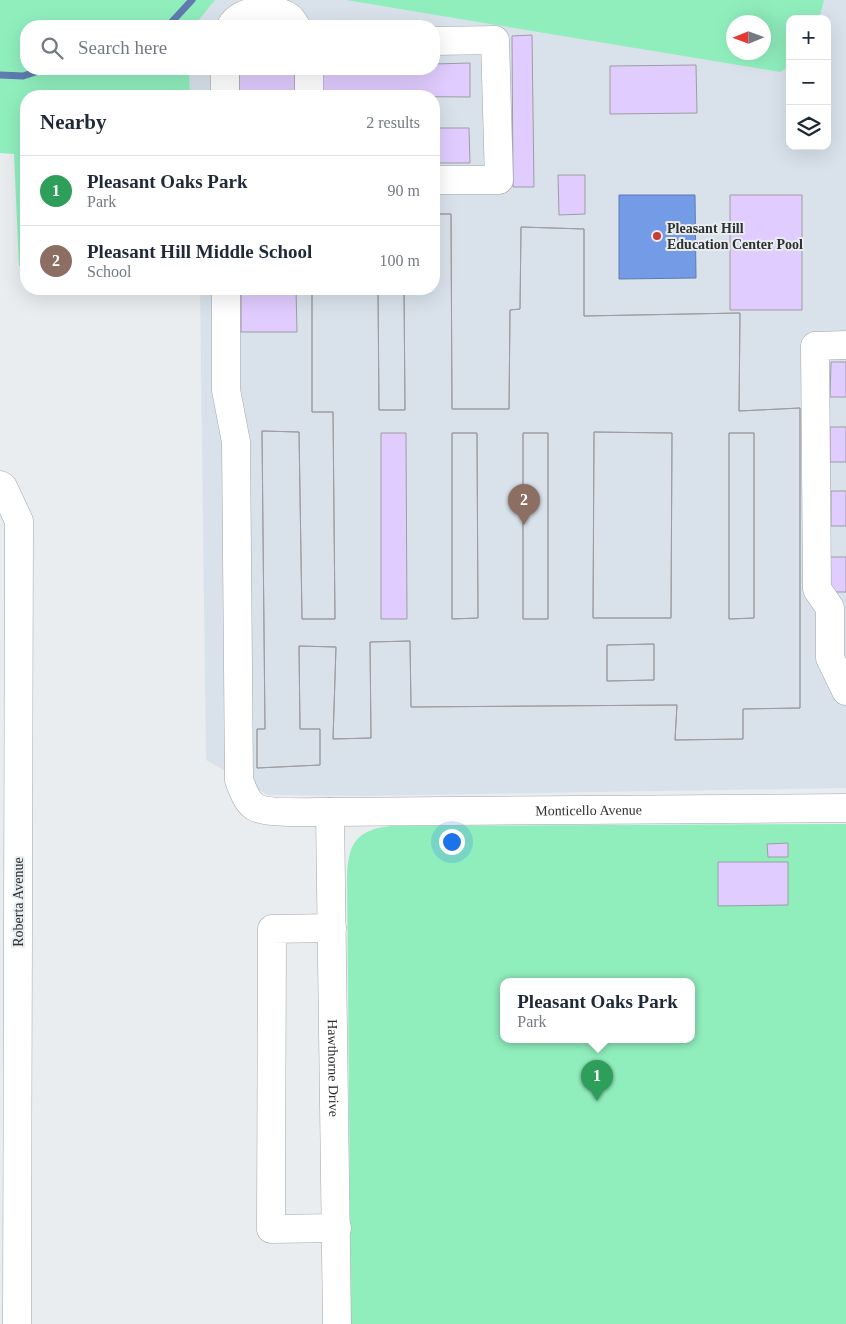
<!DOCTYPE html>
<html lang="en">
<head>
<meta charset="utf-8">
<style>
	:root { --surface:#fff; --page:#f2f2f3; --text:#1f2937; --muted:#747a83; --line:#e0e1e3; --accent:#c93b34 }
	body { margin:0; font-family:Georgia,serif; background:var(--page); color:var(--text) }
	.controls { position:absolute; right:15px; top:15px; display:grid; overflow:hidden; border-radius:10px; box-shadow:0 5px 20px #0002 }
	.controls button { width:45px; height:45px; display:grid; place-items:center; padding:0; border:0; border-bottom:1px solid var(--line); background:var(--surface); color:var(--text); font:25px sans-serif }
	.compass { position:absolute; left:726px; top:15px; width:45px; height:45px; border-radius:50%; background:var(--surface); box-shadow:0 5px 20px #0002; rotate:269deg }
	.you { position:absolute; left:451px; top:841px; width:18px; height:18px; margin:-12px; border:4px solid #fff; border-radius:50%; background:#1a73e8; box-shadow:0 0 0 8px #1a73e833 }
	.badge { display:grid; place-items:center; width:32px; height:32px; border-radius:50%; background:var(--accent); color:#fff; font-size:16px; font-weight:700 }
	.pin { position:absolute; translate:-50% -41px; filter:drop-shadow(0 1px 2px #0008) }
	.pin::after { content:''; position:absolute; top:26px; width:18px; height:15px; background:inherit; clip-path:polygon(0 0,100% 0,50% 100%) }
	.popup { position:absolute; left:500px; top:978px; width:195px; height:65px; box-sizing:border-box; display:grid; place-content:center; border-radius:10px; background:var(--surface); filter:drop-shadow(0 1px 4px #0005); font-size:16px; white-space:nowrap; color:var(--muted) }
	.popup b { font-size:19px; color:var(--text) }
	.popup::after { content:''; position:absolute; left:50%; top:100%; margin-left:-10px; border:10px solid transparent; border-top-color:var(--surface) }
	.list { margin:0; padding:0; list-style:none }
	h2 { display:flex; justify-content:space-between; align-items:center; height:65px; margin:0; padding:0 20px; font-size:21px }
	h2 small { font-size:16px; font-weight:400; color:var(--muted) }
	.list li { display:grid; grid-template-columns:32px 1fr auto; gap:15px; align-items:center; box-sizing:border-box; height:70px; padding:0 20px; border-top:1px solid var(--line) }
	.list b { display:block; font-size:19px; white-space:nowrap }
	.list p { margin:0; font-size:16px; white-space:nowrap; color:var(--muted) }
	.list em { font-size:16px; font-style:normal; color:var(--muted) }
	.icon { flex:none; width:28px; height:28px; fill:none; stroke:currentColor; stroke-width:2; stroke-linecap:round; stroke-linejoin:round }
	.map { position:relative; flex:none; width:846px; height:1324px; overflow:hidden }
	.search { position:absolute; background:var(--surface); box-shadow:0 5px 20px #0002; left:20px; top:20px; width:420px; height:55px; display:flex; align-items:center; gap:12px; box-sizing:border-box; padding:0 18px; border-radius:20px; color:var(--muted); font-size:19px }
	.panel { position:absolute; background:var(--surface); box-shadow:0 5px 20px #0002; left:20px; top:90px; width:420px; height:205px; border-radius:20px }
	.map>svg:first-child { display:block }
	.built { fill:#d9e2eb; fill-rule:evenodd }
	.green { fill:#90eebd; fill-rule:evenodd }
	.water { fill:#749be5; stroke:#5f7baf }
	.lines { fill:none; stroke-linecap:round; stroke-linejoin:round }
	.stream { stroke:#5f7baf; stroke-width:7 }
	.building { fill:#e0ccfe; stroke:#9e9da1; fill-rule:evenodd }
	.minor-casing { stroke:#a3a6a9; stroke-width:29 }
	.minor { stroke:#fff; stroke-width:28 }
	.poi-dot { fill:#c93b34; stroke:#e9edf0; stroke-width:2 }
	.labels { text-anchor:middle; stroke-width:4; stroke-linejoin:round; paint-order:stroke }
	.poi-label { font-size:14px; font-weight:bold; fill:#2e3031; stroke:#e9edf0; text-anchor:start }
	.street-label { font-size:14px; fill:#2e3031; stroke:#e9edf0 }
</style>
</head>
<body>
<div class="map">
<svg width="846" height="1324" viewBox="0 0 846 1324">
	<rect width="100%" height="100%" fill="#e9edf0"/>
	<path class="built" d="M215,0H846V788L362,796L268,795L206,760L200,289H434V96H190L189,69H434V26H194ZM790,19H827V146H790ZM734,22H764V52H734Z"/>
	<path class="green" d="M0,0H215L194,26H26V69H189L190,96H26V266H19L14,154L0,153Z
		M346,0H824L819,19H790V66L780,72ZM734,22H764V52H734Z
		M846,824V1324H351L347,878C348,845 355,830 390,826ZM503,982H691V1040H503Z"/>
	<path class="water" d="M619,195H695L696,278L619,279Z"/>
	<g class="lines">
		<path class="stream" d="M168,26L192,0
			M0,75L23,76L45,69"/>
	</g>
	<path class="building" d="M532,35L534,187H513L512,36Z
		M470,63V97L325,96V91L317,92L318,69H434V64Z
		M696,65L697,113L610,114V66Z
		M239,69H295V96H239Z
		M434,128H469L470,163H434Z
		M558,175H585V214L559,215Z
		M730,195H802V310H730Z
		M434,214H451L452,409H509L510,310L520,309L521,227L584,229V316L740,313L739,411L800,408V708L743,709V739L675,740L677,705L411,707L410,641L370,642L371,738L333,739L336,647L299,646L300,729H320V765L257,768V729H265L262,431L299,432L302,619H335L333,412H312V289H378L379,410H405L404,289H434ZM594,432L672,433L671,618H593ZM381,433H406L407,619H381ZM452,433H477L478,618L452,619ZM523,433H548V619H523ZM729,433H754V618L729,619ZM654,644V680L607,681V645Z
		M434,214H451L452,409H509L510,310L520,309L521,227L584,229V316L740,313L739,411L800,408V708L743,709V739L675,740L677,705L411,707L410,641L370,642L371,738L333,739L336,647L299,646L300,729H320V765L257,768V729H265L262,431L299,432L302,619H335L333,412H312V289H378L379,410H405L404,289H434ZM594,432L672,433L671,618H593ZM452,433H477L478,618L452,619ZM523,433H548V619H523ZM729,433H754V618L729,619ZM654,644V680L607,681V645Z
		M241,289H296L297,332H241Z
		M831,362H846V397H830Z
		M830,427H846V462H830Z
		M831,491H846V526H831Z
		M830,557H846V592H829Z
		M788,843V857H768L767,844Z
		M718,862H788V905L718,906Z"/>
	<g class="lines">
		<g class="minor-casing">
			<g id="minor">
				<path d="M231,26C240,9 274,6 289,17C292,18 294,24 296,26"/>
				<path d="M434,41L495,40L499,180H434"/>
				<path d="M225,69V96"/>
				<path d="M309,69V96"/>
				<path id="s1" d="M226,289V390L236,442L239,780C243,790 246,801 255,807C266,814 314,812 330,812L846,808"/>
				<path d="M846,345L815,346L817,589L830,608V658L846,691"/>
				<path d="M0,485L3,487L19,521L17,1324"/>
				<path id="s2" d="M330,812L337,1324"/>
				<path d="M332,928L272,929L271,1229L337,1228"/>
			</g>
		</g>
		<use href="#minor" class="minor"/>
	</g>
	<circle class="poi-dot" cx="657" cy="236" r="5"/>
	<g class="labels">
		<g class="poi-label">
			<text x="667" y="233">Pleasant Hill<tspan x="667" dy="16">Education Center Pool</tspan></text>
		</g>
		<g class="street-label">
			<text dy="5" stroke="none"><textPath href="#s1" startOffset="858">Monticello Avenue</textPath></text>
			<text transform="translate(18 902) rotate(-90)" y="5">Roberta Avenue</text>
			<text dy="5" stroke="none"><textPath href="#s2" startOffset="256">Hawthorne Drive</textPath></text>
		</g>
	</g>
</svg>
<div class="controls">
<button>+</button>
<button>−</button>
<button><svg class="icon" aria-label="layers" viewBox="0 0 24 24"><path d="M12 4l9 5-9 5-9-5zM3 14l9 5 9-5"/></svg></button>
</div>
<svg class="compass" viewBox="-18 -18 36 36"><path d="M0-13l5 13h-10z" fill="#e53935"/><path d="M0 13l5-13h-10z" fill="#747a83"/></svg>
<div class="you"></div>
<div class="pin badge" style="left:597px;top:1101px;background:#2e9e5b">1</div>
<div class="popup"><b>Pleasant Oaks Park</b>Park</div>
<div class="pin badge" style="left:524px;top:525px;background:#8d6e63">2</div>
<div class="search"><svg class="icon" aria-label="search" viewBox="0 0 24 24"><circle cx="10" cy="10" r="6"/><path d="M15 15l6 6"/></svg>Search here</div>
<section class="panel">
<h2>Nearby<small>2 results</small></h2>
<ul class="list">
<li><span class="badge" style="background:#2e9e5b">1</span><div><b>Pleasant Oaks Park</b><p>Park</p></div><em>90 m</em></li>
<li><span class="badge" style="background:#8d6e63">2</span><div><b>Pleasant Hill Middle School</b><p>School</p></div><em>100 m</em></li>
</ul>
</section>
</div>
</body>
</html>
